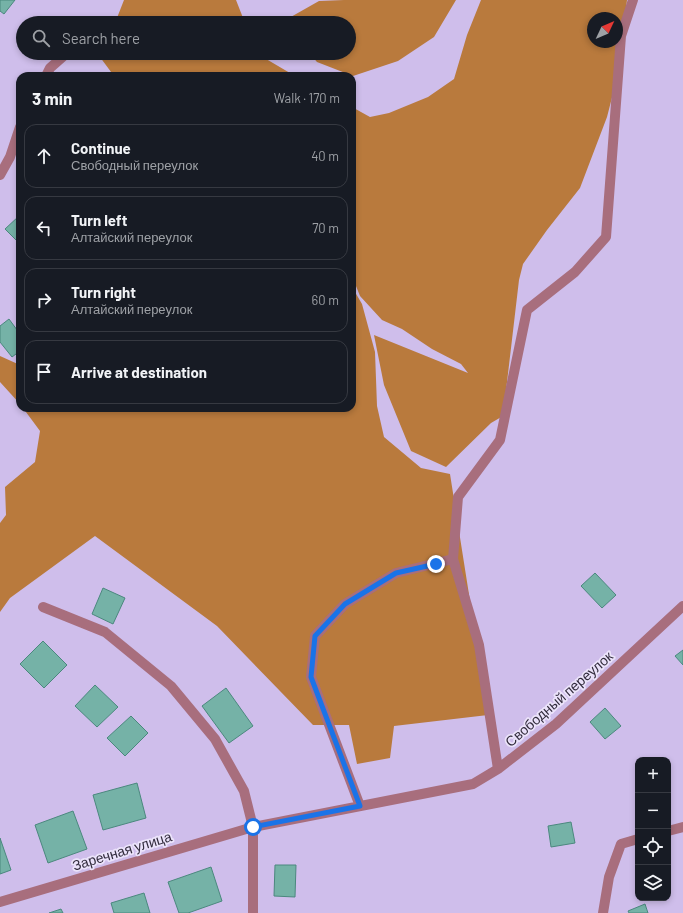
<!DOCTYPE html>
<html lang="en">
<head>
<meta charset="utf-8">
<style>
	:root { --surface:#171b24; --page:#20242c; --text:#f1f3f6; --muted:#9ea1a6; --line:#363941 }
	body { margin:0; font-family:Barlow,sans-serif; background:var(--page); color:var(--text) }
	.controls { position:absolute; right:12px; bottom:12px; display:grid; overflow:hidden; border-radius:8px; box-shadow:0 2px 6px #0003 }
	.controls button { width:36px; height:36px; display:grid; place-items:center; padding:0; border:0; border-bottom:1px solid var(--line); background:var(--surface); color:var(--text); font:20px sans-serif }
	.compass { position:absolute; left:587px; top:12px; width:36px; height:36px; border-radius:50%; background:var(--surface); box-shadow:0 2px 6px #0003; rotate:46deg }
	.stop { position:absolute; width:12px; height:12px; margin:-9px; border:3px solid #1a73e8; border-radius:50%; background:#fff }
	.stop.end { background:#1a73e8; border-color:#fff; box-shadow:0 1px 4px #0008 }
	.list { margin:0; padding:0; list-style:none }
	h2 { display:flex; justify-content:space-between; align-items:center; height:52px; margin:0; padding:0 16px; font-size:17px }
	h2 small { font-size:13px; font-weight:400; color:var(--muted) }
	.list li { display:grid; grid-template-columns:26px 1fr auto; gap:12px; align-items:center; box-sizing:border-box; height:64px; margin:0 8px 8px; padding:0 8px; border:1px solid var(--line); border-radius:12px }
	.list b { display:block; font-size:15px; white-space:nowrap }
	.list p { margin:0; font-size:13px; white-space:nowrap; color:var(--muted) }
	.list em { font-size:13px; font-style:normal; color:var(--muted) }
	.icon { flex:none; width:22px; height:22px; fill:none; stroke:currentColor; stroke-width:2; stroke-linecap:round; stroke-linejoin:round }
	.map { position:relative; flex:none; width:683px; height:913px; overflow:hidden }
	.search { position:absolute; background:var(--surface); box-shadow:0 2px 6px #0003; left:16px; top:16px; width:340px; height:44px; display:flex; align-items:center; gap:10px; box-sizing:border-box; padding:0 14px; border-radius:22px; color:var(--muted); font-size:15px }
	.panel { position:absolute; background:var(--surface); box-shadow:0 2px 6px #0003; left:16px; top:72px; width:340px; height:340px; border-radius:12px }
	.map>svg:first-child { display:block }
	.forest { fill:#b97a3d; fill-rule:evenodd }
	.building { fill:#75b2a7; stroke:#4b887e }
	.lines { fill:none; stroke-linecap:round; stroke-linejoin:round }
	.minor { stroke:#a86e7d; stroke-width:10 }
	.route { stroke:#1a73e8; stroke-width:5 }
	.labels { text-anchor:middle; stroke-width:3.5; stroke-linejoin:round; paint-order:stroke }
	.street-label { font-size:14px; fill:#312b3c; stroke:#ebe3fa }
</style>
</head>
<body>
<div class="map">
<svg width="683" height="913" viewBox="0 0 683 913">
	<rect width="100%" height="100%" fill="#cfbeeb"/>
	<path class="forest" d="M124,0H236L245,23H115Z
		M344,0H456L434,37L398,61L353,76L317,62L309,53H349V23H289V18L319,1Z
		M481,0H627L618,74L607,117L580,188L547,230L523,264L519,280L503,416L491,423L446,467L411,451L384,385L374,335L468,373L461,364L432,349L402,329L382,320L360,296L352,276V107L370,117L389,113L428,97L454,79L467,35ZM593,18H617V42H593Z
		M97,53H256L295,76H114Z
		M352,287L362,304L375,352L377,406L384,437L421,468L450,474L488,715L394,726L390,758L357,764L349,725H313L217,626L95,536L10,598L0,612V523L6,515L5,487L35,462L40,431L23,408H352Z
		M0,356L20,365V404L0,382Z"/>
	<path class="building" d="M0,0H15L4,14L0,11Z
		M19,216L20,217V244L5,229Z
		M9,319L20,334V351L12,357L0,342V326Z
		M595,573L616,595L602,608L581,586Z
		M103,588L125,598L113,624L92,614Z
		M43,641L67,665L44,688L20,664Z
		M683,650V665L675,656Z
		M95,685L118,707L97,727L75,706Z
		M226,688L253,726L229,743L202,706Z
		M605,708L621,726L605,739L590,722Z
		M131,716L148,733L125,756L107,738Z
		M137,783L146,818L103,830L93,795Z
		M73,811L87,849L48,863L35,825Z
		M571,822L575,843L551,847L548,826Z
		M0,838L11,870L0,874Z
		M275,865H296L295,897L274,896Z
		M211,867L222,901L188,913H179L168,882Z
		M144,893L150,913H114L111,903Z
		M645,904L648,913H629L628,911Z
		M61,909L63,913H49Z"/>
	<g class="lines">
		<path class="minor" d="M46,76L50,68L67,53
			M0,175L10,157L20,127
			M43,607L105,632L171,686L215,739L244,791L253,827V913
			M498,769L479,645L453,559L458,497L500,440L527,310L575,272L606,237L621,36L633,0
			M360,806L311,677L315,636L345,604L396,573L453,559
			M668,831L683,827
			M0,902L253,827L473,784L498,769L556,724L683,606
			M603,913L609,877L621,844L638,839"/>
	</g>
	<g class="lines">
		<path class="route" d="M253,827L360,806L311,677L315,636L345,604L396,573L436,564"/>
	</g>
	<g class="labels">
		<g class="street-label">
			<text transform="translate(559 699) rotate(-41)" y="5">Свободный переулок</text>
			<text transform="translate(122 851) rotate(-17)" y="5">Заречная улица</text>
		</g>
	</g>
</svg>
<div class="controls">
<button>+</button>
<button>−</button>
<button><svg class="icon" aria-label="locate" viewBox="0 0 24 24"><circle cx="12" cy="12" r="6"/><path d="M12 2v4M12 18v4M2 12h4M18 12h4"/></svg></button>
<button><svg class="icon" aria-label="layers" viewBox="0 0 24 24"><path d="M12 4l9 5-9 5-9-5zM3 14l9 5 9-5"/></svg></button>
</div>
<svg class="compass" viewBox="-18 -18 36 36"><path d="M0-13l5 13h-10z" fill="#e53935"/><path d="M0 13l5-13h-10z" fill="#9ea1a6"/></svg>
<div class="stop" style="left:253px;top:827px"></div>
<div class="stop end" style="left:436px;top:564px"></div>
<div class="search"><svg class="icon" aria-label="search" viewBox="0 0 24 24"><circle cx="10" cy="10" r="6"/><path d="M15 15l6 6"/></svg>Search here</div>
<section class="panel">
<h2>3 min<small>Walk · 170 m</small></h2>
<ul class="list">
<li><svg class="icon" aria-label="ahead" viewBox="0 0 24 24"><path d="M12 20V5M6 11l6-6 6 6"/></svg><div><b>Continue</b><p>Свободный переулок</p></div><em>40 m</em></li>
<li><svg class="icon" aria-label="left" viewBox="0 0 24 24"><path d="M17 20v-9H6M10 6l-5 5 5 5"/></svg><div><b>Turn left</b><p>Алтайский переулок</p></div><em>70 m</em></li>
<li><svg class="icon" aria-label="right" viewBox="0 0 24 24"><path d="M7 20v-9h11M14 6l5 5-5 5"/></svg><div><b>Turn right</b><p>Алтайский переулок</p></div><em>60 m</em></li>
<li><svg class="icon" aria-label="arrive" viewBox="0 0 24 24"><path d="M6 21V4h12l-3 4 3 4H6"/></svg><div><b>Arrive at destination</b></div></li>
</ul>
</section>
</div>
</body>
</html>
